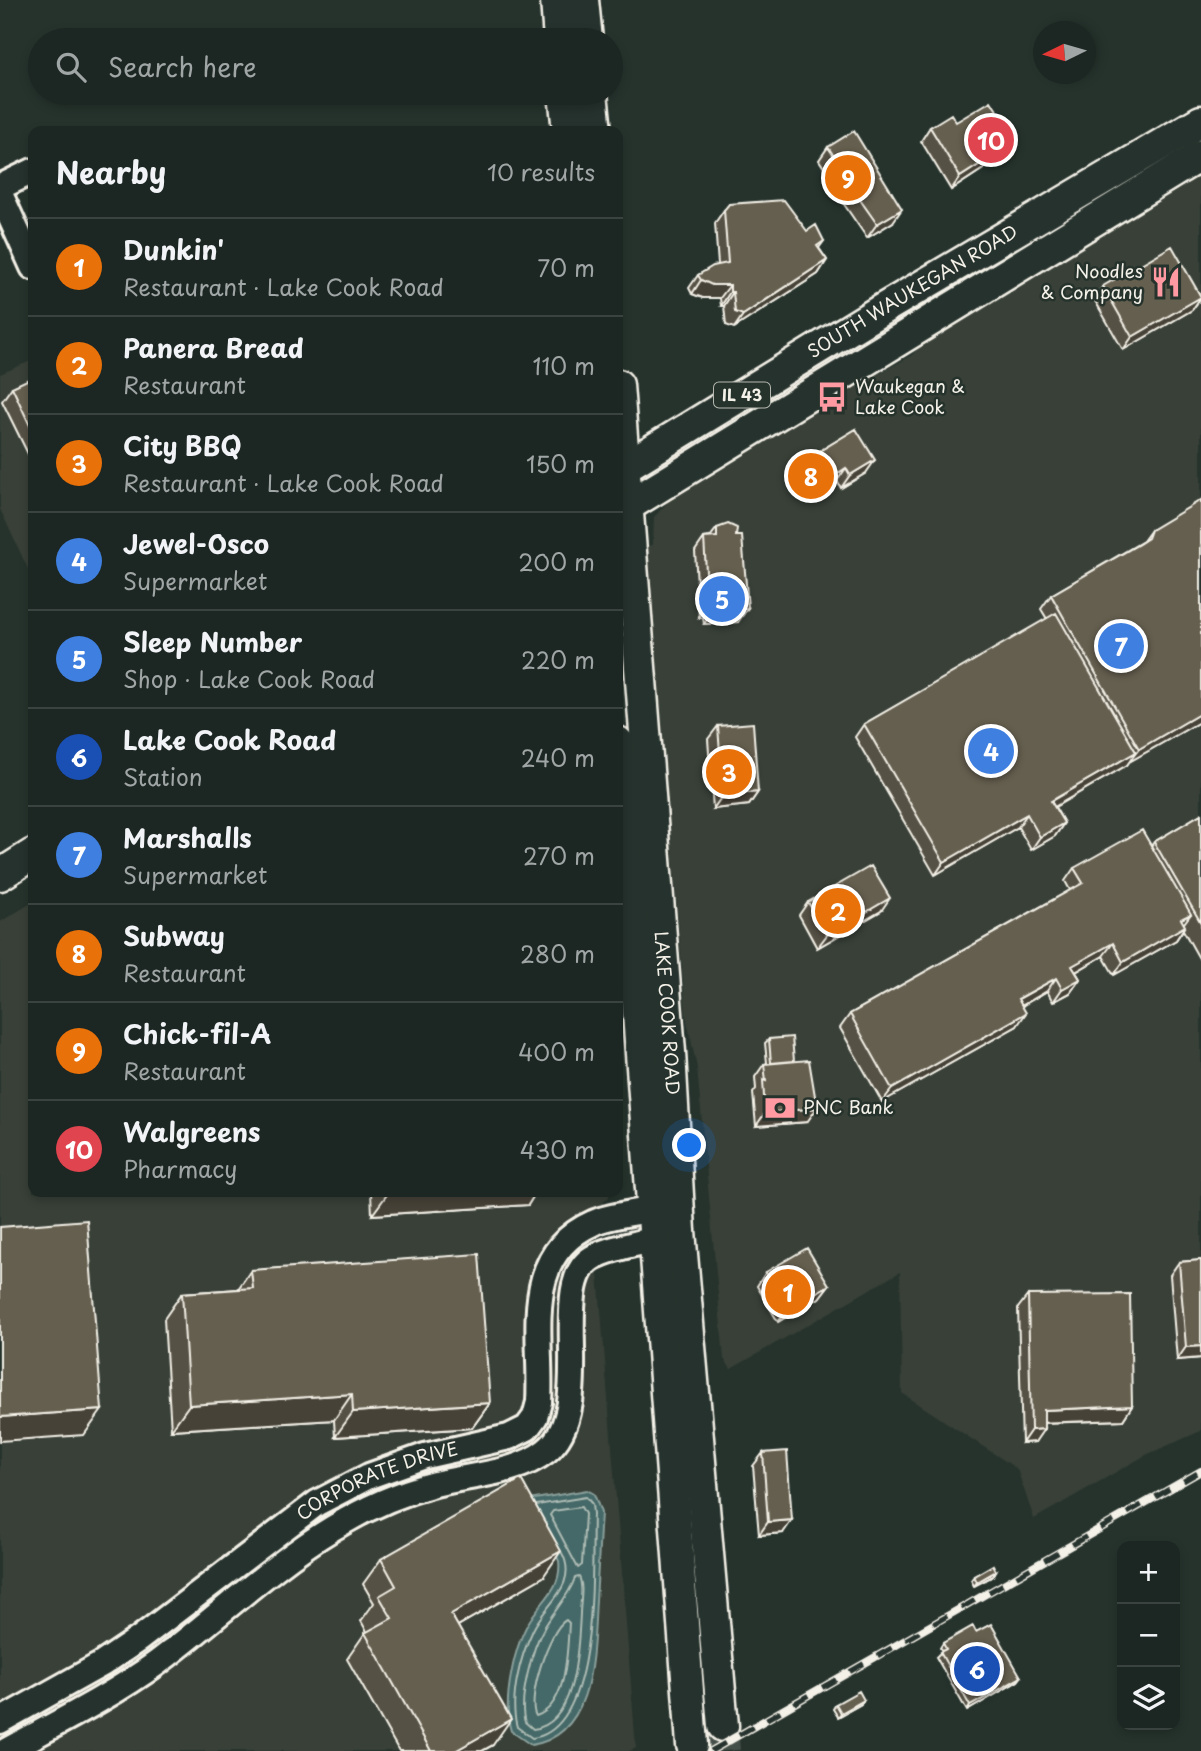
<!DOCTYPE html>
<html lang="en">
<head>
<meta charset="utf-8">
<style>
	:root { --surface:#1c2622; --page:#252e2a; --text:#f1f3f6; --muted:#a0a5a5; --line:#3a4340; --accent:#2563eb }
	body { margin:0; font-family:"Playpen Sans",sans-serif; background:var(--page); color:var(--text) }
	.controls { position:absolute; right:21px; bottom:21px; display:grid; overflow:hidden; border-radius:14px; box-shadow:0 4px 10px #0003 }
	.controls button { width:63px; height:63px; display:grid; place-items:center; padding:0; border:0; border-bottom:2px solid var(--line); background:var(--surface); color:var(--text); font:35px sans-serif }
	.compass { position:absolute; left:1033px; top:21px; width:63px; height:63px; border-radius:50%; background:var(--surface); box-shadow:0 4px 10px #0003; rotate:265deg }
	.you { position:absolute; left:690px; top:1146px; width:24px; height:24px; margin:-18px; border:5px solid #fff; border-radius:50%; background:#1a73e8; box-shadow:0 0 0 10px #1a73e833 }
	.badge { display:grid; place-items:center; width:46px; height:46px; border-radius:50%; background:var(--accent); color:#fff; font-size:23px; font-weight:700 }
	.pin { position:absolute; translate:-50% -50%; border:4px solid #fff; box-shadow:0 2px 7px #0006 }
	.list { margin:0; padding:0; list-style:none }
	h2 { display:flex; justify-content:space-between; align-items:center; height:91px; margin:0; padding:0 28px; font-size:30px }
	h2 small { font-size:23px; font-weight:400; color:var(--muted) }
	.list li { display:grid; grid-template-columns:46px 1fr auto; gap:21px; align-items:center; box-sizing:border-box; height:98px; padding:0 28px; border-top:2px solid var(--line) }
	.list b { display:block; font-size:26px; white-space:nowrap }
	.list p { margin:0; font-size:23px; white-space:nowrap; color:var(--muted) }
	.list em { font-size:23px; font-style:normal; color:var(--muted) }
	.icon { flex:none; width:38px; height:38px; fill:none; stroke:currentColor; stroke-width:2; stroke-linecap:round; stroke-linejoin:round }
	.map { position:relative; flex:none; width:1201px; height:1751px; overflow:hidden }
	.search { position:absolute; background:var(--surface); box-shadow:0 4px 10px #0003; left:28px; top:28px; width:595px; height:77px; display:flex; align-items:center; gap:18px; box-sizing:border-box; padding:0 24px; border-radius:38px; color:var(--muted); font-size:26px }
	.panel { position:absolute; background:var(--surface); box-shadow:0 4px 10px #0003; left:28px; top:126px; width:595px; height:1071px; border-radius:14px }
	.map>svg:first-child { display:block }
	.built { fill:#394037 }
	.water { fill:#446967; stroke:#8a9f9b; stroke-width:2 }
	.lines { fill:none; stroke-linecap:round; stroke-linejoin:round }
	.shore { stroke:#aebbb4; stroke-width:2 }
	.major-tunnel { stroke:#455049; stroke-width:30; stroke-dasharray:30 15; stroke-linecap:butt }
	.minor-casing { stroke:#f4f1e8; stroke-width:30 }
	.major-casing { stroke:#f4f1e8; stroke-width:35 }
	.minor { stroke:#26332d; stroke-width:24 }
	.major { stroke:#26332d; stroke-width:30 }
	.rail-casing { stroke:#f4f1e8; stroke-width:8 }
	.rail { stroke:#26332d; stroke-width:5; stroke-dasharray:16; stroke-linecap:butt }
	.wall { fill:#575144; stroke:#f4f1e8; stroke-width:2 }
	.shaded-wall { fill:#474237; stroke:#f4f1e8; stroke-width:2 }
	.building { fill:#655e4f; stroke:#f4f1e8; stroke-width:2 }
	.labels { text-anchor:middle; stroke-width:5; stroke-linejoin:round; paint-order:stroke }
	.shield { fill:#26332d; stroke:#b6b8b0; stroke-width:2 }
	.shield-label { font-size:16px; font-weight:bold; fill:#f4f1e8 }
	.poi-label { font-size:18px; fill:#f4f1e8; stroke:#26332d; text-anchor:start }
	.street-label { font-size:18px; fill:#f4f1e8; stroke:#26332d }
</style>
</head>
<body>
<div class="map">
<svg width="1201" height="1751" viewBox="0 0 1201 1751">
	<rect width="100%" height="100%" fill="#26332d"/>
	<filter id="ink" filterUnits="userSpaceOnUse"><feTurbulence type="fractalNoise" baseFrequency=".0143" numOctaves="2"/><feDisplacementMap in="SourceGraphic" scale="14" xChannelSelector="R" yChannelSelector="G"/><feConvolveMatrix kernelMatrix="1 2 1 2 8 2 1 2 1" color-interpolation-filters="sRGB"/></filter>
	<g filter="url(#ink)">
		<path class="built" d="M1201,172V1431L1146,1455L1034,1519L1017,1469L902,1393L900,1272L731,1369L724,1359L697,1068L686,1016L647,546L653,545L654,517L669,501L829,400L911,356L921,345L955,323Z
			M33,360V580L0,509V374Z
			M33,902V1192H609V1197L593,1211L636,1748L629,1751H0V922Z"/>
		<path class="water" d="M587,1490L594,1494L601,1513C599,1542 598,1571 596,1600C593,1651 596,1735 531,1745L511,1731C502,1702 514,1643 532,1617C545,1598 562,1586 559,1561L529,1500Z"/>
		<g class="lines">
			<path class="shore" d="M537,1505L586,1497L592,1504L593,1514C591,1567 601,1729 532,1738L517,1727C509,1699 520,1657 533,1630C545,1604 579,1585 562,1553
				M581,1507L585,1514L582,1565L578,1568L550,1515L553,1511Z
				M579,1577C584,1586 580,1603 580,1614C578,1647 577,1724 533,1729L525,1722C518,1701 532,1648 544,1628C554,1610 568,1598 575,1578Z
				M566,1620L569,1623C567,1651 568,1705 536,1716C526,1700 549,1629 566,1620Z"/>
			<path class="major-tunnel" d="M723,1726L725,1751"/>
			<g class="minor-casing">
				<g id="minor">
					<path d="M0,187L33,171"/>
					<path d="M0,194L33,267"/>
					<path id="s1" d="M0,1721L102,1664L139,1639L317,1503L369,1476L425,1456L509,1437L527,1428L535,1417L539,1402C543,1336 519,1256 593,1223C609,1215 633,1214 651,1209"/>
					<path d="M6,1751C57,1723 110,1697 157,1663C216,1619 270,1566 333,1528C364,1509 400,1493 435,1484C470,1475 517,1474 546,1451C599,1409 547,1285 592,1258C608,1248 635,1245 653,1239"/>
				</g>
			</g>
			<g class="major-casing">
				<g id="major">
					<path d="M556,0L559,40"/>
					<path d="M583,0L587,40"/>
					<path d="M564,93L568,131"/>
					<path d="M592,93L596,131"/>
					<path id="s2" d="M618,385L670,1052L680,1231L723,1726"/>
					<path id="s3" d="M618,471L881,310L1201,121"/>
					<path d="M618,512L1201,155"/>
					<path d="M618,742L692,1745"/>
					<path d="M0,875L33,854"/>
				</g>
			</g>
			<use href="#minor" class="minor"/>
			<use href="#major" class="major"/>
			<g class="rail-casing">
				<path id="rail" d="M711,1751L1201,1471"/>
			</g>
			<use href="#rail" class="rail"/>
		</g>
		<path class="wall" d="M956,122L1016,141L1006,154L951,190L921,141L930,127Z
			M828,147L893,222L867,238L839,197L841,194L819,160Z
			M724,210L807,231L824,241L819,248L827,260L818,274L734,328L726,325L724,306H721L720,298H703L692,294L689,288L698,275L718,265L715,223Z
			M1103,286L1201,298L1192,310L1123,350L1094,299Z
			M12,387H33V464L2,401Z
			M856,429L866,473L841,488L837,481L810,498L796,474L805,460Z
			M717,528L736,536L738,622L704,624L703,618H699L695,551L704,538L710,537Z
			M1151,530L1201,721L1129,762L1127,765L1055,807L1064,823L1055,836L1031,850L1018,827L935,875L855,737L864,724L1047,619L1041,609L1051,595L1143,541Z
			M718,726L758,792L749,805L713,809L708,739Z
			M1201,814V962L1183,930L1176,940L1114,975L1103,956L1076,972L1080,979L1070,993L1053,1002L1047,991L1022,1006L1017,1026L882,1102L840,1028L850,1014L1070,890L1065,881L1074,868L1151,846L1154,842Z
			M808,902L881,911L817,948L799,915Z
			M769,1039L794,1061L807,1122L756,1126L753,1093L756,1089L755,1077L764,1064L767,1063L765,1043Z
			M371,1192H536L528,1205L372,1215Z
			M1201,1260V1358L1177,1360L1170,1275L1179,1262Z
			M251,1270L490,1403L472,1428L335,1437L334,1420L171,1430L164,1319L182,1293L238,1289Z
			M766,1272L829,1285L819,1298L778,1322L757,1286Z
			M1028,1295L1132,1406L1123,1420L1044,1423L1035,1442L1022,1443L1018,1308Z
			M763,1453L783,1533L759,1535L753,1466Z
			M381,1559L543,1577L458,1626L493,1745L482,1751H399L347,1659L365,1633L367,1632L361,1621L374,1603L363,1584Z
			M974,1576H993L974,1586L971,1580Z
			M976,1632L1021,1677L1018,1681L967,1711L936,1657L942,1651L940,1648L943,1643Z
			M864,1700L861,1704L838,1717L833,1709L836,1704Z"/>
		<path class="shaded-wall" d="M1016,141L1006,154L951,190L960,177Z
			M902,209L893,222L867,238L877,224Z
			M827,260L818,274L734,328L743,315Z
			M701,280L730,285L720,298H703L692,294Z
			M730,292H733L724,306H721Z
			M1201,297L1192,310L1123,350L1132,337Z
			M875,460L866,473L841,488L850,475Z
			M846,468L837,481L810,498L820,485Z
			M708,605H713L703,618H699Z
			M748,608L738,622L704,624L713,611Z
			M1201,713V721L1129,762L1139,749Z
			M1136,752L1127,765L1042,814L1051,801Z
			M758,792L749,805L713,809L723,795Z
			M1027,814L1018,827L935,875L944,862Z
			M1064,823L1055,836L1031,850L1040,837Z
			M890,898L881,911L817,948L827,935Z
			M1191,914L1181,927V919Z
			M1185,926L1176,940L1114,975L1123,962Z
			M1113,943L1103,956L1063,979L1072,966Z
			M1056,978L1047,991L1009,1013L1018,999Z
			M1080,979L1070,993L1053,1002L1062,989Z
			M1026,1013L1017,1026L882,1102L892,1089Z
			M817,1108L807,1122L756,1126L765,1113Z
			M389,1192H536L528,1205L372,1215Z
			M829,1285L819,1298L778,1322L788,1309Z
			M1201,1346V1358L1177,1360L1186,1347Z
			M352,1394L334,1420L171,1430L189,1405Z
			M490,1403L472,1428L335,1437L353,1412Z
			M1132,1406L1123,1420L1034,1423L1044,1410Z
			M102,1410L84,1435L0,1441V1417Z
			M1044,1429L1035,1442L1022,1443L1031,1430Z
			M792,1520L783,1533L759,1535L768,1522Z
			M561,1551L543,1577L433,1640L451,1614Z
			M996,1571L993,1576L974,1586L977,1582Z
			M1021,1677L1018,1681L967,1711L970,1706Z
			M864,1700L861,1704L838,1717L841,1713Z
			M511,1719L493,1745L482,1751H455Z"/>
		<path class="building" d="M991,101L1016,141L960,177L930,127L951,114L956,122Z
			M854,131L902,209L877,224L849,184L851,182L828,147Z
			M784,200L807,231L816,225L824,241L817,246L827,260L743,315L735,312L733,292H730V285H712L701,280L698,275L713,266L728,263L724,210L729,204Z
			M1172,246L1201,297L1132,337L1103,286Z
			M29,379L33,387V432L12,387Z
			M856,429L875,460L850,475L846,468L820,485L805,460Z
			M1201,500V713L1139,749L1051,595L1139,544L1148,538L1151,530Z
			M728,524L737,528L736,536H742L748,608L713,611V605H708L704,538L717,537V528Z
			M1056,613L1136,752L1051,801L1064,823L1040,837L1027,814L944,862L864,724Z
			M753,723L758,792L723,795L718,726Z
			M1201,814V923L1154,842Z
			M1142,830L1191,914L1181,919L1185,926L1123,962L1113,943L1072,966L1080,979L1062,989L1056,978L1018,999L1026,1013L892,1089L850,1014L1083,883L1074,868Z
			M871,866L890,898L827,935L808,902Z
			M792,1037L794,1061L771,1063L769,1039Z
			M809,1060L817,1108L765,1113L763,1080L766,1081L764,1064Z
			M87,1220L102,1410L0,1417V1227Z
			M807,1248L829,1285L788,1309L766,1272Z
			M479,1254L490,1403L353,1412L352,1394L189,1405L182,1293L253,1288L251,1270Z
			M1201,1260V1346L1186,1347L1179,1262Z
			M1130,1294L1132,1406L1044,1410V1429L1031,1430L1028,1295Z
			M787,1451L792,1520L768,1522L763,1453Z
			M521,1479L561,1551L451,1614L511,1719L455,1751H431L365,1633L392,1618L379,1596L396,1586L381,1559Z
			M993,1565L996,1571L977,1582L974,1576Z
			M991,1624L1021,1677L970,1706L940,1652L946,1649L943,1643L973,1626L976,1632Z
			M859,1691L864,1700L841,1713L836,1704Z"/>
	</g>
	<defs>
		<g id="restaurant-bare" transform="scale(2.415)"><path d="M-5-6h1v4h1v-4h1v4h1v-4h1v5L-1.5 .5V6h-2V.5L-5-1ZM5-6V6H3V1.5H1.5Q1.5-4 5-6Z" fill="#ff9aa2" stroke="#26332d" stroke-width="2.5" paint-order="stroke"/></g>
		<g id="bus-bare" transform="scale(2.415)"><path d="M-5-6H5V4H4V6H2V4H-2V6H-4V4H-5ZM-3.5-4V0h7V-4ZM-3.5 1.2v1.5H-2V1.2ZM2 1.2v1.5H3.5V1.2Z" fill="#ff9aa2" stroke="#26332d" stroke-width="2.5" paint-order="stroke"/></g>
		<g id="bank-bare" transform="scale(2.415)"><path d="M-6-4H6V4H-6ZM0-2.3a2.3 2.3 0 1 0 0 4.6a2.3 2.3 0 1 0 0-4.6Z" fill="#ff9aa2" stroke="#26332d" stroke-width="2.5" paint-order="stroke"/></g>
	</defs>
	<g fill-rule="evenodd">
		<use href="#restaurant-bare" x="1166" y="282"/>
		<use href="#bus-bare" x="832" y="397"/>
		<use href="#bank-bare" x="780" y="1108"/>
	</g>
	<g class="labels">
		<rect class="shield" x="714" y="382.5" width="56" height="25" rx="5"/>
		<g class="shield-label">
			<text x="742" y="401">IL 43</text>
		</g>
		<g class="poi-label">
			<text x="1143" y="278" text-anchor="end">Noodles<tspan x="1143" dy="21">&amp; Company</tspan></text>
			<text x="855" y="393">Waukegan &amp;<tspan x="855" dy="21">Lake Cook</tspan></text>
			<text x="803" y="1114">PNC Bank</text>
		</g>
		<g class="street-label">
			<text dy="6" stroke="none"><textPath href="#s3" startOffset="345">SOUTH WAUKEGAN ROAD</textPath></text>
			<text dy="6" stroke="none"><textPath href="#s2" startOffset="630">LAKE COOK ROAD</textPath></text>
			<text dy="6" stroke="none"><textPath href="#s1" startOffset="450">CORPORATE DRIVE</textPath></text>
		</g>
	</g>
</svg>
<div class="controls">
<button>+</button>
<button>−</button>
<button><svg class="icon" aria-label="layers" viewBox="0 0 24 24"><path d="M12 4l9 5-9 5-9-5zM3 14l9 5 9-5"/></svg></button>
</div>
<svg class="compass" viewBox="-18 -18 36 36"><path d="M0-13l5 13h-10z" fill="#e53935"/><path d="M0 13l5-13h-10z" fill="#a0a5a5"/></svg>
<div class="you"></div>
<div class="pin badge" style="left:788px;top:1292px;background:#e8710a">1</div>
<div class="pin badge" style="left:838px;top:911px;background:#e8710a">2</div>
<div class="pin badge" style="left:729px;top:772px;background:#e8710a">3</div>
<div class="pin badge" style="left:991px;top:751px;background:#3f7fe0">4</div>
<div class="pin badge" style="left:722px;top:599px;background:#3f7fe0">5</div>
<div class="pin badge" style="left:977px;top:1669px;background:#1a4fb4">6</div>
<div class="pin badge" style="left:1121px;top:646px;background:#3f7fe0">7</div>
<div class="pin badge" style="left:811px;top:476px;background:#e8710a">8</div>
<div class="pin badge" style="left:848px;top:178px;background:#e8710a">9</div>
<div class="pin badge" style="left:991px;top:140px;background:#e0444e">10</div>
<div class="search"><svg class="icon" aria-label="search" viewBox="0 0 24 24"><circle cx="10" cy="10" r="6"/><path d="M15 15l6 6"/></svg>Search here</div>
<section class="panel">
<h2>Nearby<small>10 results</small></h2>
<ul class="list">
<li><span class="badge" style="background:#e8710a">1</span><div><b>Dunkin'</b><p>Restaurant · Lake Cook Road</p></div><em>70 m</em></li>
<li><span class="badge" style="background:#e8710a">2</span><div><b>Panera Bread</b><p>Restaurant</p></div><em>110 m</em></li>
<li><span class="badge" style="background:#e8710a">3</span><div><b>City BBQ</b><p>Restaurant · Lake Cook Road</p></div><em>150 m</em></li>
<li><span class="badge" style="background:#3f7fe0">4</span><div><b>Jewel-Osco</b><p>Supermarket</p></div><em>200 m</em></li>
<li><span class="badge" style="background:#3f7fe0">5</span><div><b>Sleep Number</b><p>Shop · Lake Cook Road</p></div><em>220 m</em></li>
<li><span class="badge" style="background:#1a4fb4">6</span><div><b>Lake Cook Road</b><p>Station</p></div><em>240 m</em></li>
<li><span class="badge" style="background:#3f7fe0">7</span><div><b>Marshalls</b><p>Supermarket</p></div><em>270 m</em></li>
<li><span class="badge" style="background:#e8710a">8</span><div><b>Subway</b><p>Restaurant</p></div><em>280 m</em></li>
<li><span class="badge" style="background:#e8710a">9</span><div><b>Chick-fil-A</b><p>Restaurant</p></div><em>400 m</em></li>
<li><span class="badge" style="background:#e0444e">10</span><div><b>Walgreens</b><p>Pharmacy</p></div><em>430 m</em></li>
</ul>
</section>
</div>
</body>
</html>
